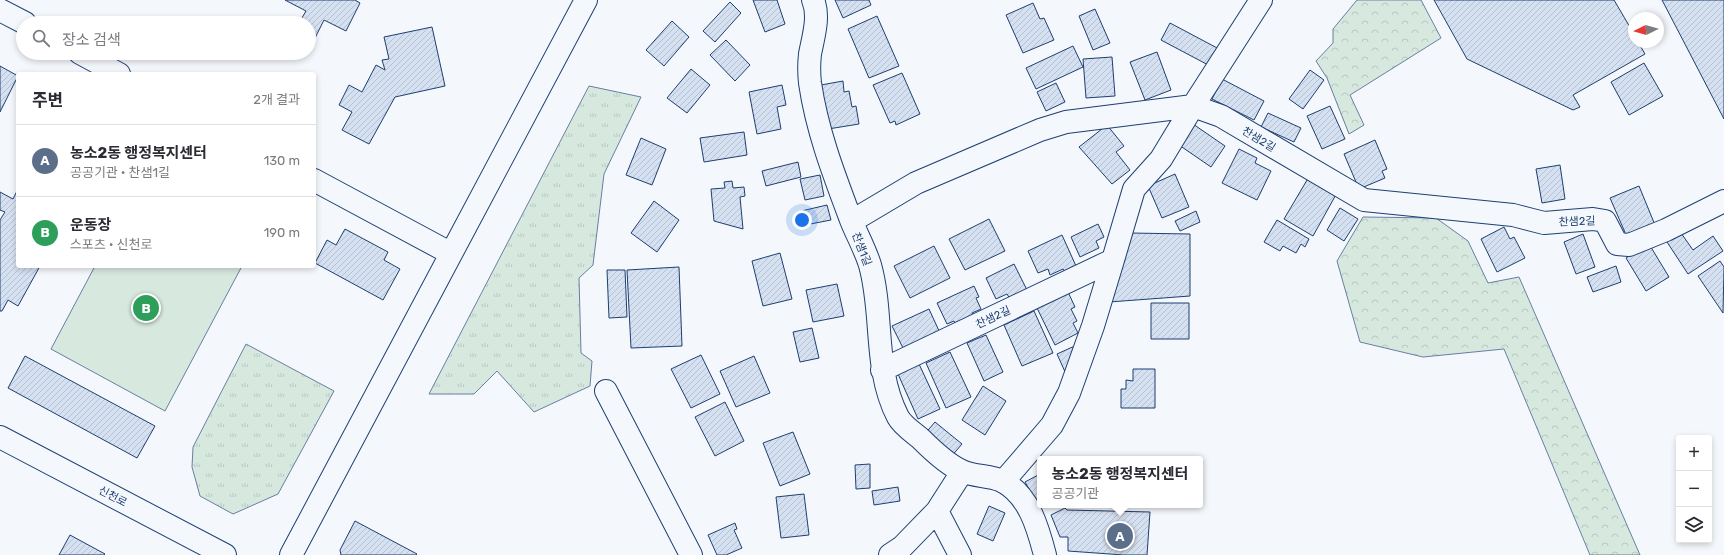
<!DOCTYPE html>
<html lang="ko">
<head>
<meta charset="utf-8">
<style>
	:root { --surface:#fff; --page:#f2f2f3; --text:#2b2b33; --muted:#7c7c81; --line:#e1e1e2; --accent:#c62828 }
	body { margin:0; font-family:Rubik,"Noto Sans KR",sans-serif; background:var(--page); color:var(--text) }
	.controls { position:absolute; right:12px; bottom:12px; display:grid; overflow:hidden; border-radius:4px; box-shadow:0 2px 6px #0003 }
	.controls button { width:36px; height:36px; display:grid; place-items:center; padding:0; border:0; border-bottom:1px solid var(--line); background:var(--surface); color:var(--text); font:20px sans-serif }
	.compass { position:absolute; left:1628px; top:12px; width:36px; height:36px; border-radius:50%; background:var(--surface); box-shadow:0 2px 6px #0003; rotate:265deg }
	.you { position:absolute; left:802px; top:220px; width:14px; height:14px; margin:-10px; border:3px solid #fff; border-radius:50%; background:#1a73e8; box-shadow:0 0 0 6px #1a73e833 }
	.badge { display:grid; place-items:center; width:26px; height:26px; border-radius:50%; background:var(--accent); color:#fff; font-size:13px; font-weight:700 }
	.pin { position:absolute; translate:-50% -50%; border:2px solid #fff; box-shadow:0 1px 4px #0006 }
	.popup { position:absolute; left:1037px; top:456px; width:166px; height:52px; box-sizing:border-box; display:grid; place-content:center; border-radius:4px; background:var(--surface); filter:drop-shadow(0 1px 3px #0005); font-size:13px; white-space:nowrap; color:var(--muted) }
	.popup b { font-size:15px; color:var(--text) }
	.popup::after { content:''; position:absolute; left:50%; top:100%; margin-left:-8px; border:8px solid transparent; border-top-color:var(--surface) }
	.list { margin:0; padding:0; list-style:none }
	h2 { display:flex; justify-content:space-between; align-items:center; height:52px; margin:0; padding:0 16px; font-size:17px }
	h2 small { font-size:13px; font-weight:400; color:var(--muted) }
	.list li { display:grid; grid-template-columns:26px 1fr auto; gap:12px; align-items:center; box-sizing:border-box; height:72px; padding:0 16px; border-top:1px solid var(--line) }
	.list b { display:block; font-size:15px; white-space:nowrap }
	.list p { margin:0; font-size:13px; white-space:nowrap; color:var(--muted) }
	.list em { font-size:13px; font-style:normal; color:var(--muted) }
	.icon { flex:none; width:22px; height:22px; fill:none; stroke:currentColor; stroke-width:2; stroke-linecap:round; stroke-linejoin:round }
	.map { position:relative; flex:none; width:1724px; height:555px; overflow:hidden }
	.search { position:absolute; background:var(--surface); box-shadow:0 2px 6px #0003; left:16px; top:16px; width:300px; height:44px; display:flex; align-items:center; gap:10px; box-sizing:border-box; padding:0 14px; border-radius:22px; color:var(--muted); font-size:15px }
	.panel { position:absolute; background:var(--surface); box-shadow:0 2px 6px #0003; left:16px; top:72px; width:300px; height:196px; border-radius:4px }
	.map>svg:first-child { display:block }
	.grass { fill:url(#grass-tufts); stroke:#687fa3 }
	.forest { fill:url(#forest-crowns); stroke:#687fa3 }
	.pitch { fill:#d7e8df; stroke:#687fa3 }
	.building { fill:url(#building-hatch); stroke:#1d3f73 }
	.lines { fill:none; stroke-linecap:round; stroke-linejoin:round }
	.minor-casing { stroke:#1d3f73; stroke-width:24 }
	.minor { stroke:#f4f7fb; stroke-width:22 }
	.labels { text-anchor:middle; stroke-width:3; stroke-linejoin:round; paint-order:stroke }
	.street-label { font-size:11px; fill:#1d3f73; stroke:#f4f7fb }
</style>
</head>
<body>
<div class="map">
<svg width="1724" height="555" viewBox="0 0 1724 555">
	<defs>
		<pattern id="grass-tufts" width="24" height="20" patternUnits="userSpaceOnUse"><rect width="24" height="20" fill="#d7e8df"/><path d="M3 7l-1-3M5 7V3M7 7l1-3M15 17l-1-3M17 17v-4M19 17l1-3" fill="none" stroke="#b8c8c3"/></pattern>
		<pattern id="forest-crowns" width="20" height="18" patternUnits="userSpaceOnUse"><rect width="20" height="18" fill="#d7e8df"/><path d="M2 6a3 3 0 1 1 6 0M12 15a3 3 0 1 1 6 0" fill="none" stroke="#b8c8c3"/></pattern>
		<pattern id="building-hatch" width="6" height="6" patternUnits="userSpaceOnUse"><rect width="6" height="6" fill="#d5e0f0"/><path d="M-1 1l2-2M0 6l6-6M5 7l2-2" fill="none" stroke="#b6c1d1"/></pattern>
	</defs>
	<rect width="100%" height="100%" fill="#f4f7fb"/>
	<path class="grass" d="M589,86L641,97L604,174L593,265L579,278L581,353L592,361L590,386L534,412L497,371L474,394H429Z
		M246,344L334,391L278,494L233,514L200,496L192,467L193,447Z"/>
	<path class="forest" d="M1357,0H1421L1441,38L1350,95L1364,125L1349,134L1327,78L1316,61L1333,43V29Z
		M1363,217L1436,218L1468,241L1488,283L1519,277L1640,555H1590L1504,349L1423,357L1360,342L1337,261Z"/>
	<path class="pitch" d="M95,266H242L165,411L51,349Z"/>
	<path class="building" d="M285,0H355L360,3L346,31L324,20L315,38L309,35V23H299L306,11Z
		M753,0H777L785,24L765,32Z
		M835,0H869L871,5L843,18Z
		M1434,0H1614L1634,34V42H1638L1645,54L1573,95L1580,107L1573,110L1467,59Z
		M1662,0H1724V119Z
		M730,2L741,13L715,42L703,31Z
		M1033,3L1040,19L1044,18L1054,40L1023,53L1006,15Z
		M1095,9L1110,43L1093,50L1079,16Z
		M877,16L899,66L869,78L848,29Z
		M672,21L689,37L664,66L646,50Z
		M1170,23L1221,50L1212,67L1161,40Z
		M432,27L445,86L395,97L369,144L342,130L352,112L339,105L349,85L362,92L376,65L385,70L382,60L389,59L384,37Z
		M726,40L750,65L735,81L710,55Z
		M1073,46L1083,67L1036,89L1026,68Z
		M1157,52L1171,90L1145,100L1130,62Z
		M1112,57L1115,96L1086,98L1083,59Z
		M1644,63L1663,96L1629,115L1611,82Z
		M0,66L18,76L0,112Z
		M691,69L710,85L687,113L667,98Z
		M1310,70L1324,80L1303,109L1289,99Z
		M902,73L920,114L896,125L895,121L890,123L873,85Z
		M1222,79L1264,101L1254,120L1212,99Z
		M843,81L844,92L849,91L852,107L856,106L859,124L828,129L821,85Z
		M1056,83L1065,102L1046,111L1037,92Z
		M782,85L786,105L777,107L781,129L757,134L749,92Z
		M1330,106L1345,139L1322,149L1307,116Z
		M1268,113L1301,128L1294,142L1261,127Z
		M1193,124L1225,146L1211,167L1179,145Z
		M1107,125L1124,146L1116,152L1130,170L1112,184L1079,147Z
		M744,132L747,155L704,162L700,138Z
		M641,138L666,149L652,185L626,175Z
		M1375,140L1387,169L1382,171L1385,178L1359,189L1344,154Z
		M1239,149L1257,158L1255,163L1271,171L1257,200L1222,183Z
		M798,162L801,177L766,186L762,171Z
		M1560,165L1565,199L1542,203L1536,169Z
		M1175,174L1189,207L1162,218L1148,186Z
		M820,175L824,196L805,200L800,179Z
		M1310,175L1338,191L1313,236L1284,219Z
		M732,181L733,188L744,187L745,196L740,197L743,229L714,221L711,189L725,188L724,182Z
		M1639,186L1655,225L1627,237L1610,198Z
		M18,189V266H40L18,306L8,300L2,311H0V220L5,212L0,210V192L13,199Z
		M654,201L679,220L657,252L631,233Z
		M827,205L831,220L800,226L797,212Z
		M1340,208L1358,219L1344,241L1327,230Z
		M1196,211L1200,222L1180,231L1175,221Z
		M989,219L1005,251L965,270L949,239Z
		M1277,220L1309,239L1305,247L1301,244L1296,253L1283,246L1280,251L1264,242Z
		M1098,224L1104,237L1096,241L1099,248L1080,257L1071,237Z
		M1504,227L1510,239L1514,237L1525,258L1497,272L1481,239Z
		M345,229L388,252L384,260L400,269L383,300L315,263L327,240L336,245Z
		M1130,233L1190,234V296L1109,302Z
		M1681,233L1693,250L1713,236L1723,251L1688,274L1667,242Z
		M1583,234L1595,267L1576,274L1564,242Z
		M1062,235L1076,266L1065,272L1063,269L1050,275L1048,269L1038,273L1028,251Z
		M1649,244L1669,277L1646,291L1626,258Z
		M934,246L950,278L910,298L894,266Z
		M780,253L792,299L763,306L752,261Z
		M1720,261L1724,267L1723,313L1698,276Z
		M1014,264L1027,290L1010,299L1007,294L996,299L986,278Z
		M1616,266L1621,282L1593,292L1587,277Z
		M679,267L682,346L631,348L627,270Z
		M607,270H625L627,317L609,318Z
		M837,284L844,316L813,322L806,290Z
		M974,286L979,297L976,298L981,309L972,313L974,317L956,325L954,321L947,324L937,303Z
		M1068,292L1075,307L1071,309L1077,321L1073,323L1078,333L1055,345L1037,308Z
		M1151,303H1189V339H1151Z
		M929,309L940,333L904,350L892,326Z
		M1034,311L1053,353L1022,366L1004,325Z
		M812,328L819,358L800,362L793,332Z
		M986,335L1003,372L984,381L967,343Z
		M1077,345L1066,374L1057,354Z
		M950,352L971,397L946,408L926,363Z
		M701,355L720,394L691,408L671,369Z
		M25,356L155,426L137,458L8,388Z
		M754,356L770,393L736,407L720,371Z
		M919,364L940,409L918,419L898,374Z
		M1133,369H1155V408H1121V389H1126V380L1133,381Z
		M983,386L1006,401L985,435L962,420Z
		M725,402L744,441L715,456L695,417Z
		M935,422L962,444L950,458L923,436Z
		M793,432L810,474L780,486L763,443Z
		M870,464V488L856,489L855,465Z
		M1040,474V505H1046L1040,508L1025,482Z
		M898,487L900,501L874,505L872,491Z
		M804,494L809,535L781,538L776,497Z
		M989,506L1005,513L993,541L977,534Z
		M1065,508L1067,510L1150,512L1147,555H1124L1068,551V537H1060L1051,515Z
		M355,521L417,554L416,555H341L340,550Z
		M735,523L737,529L734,530L742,548L726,555H717L708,535Z
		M70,535L105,554L104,555H59Z"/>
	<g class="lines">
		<g class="minor-casing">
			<path id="minor" d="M813,0C820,16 813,38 810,54C809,63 809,74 810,83C817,131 834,175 851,220C857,235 865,249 870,265C884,315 873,369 898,417C902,425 914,433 921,439C932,450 948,465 962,471C974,477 990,475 1002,481C1029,495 1038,528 1045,555
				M0,10L25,23
				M80,53L119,74
				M314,180L450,253
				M852,221L916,183L1040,130L1066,122L1193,106L1261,0
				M882,370L1113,260L1134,189L1161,159L1193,106L1221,116L1364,200L1513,215L1544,223L1593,219L1605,221L1617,244L1629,245L1666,230L1724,201
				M606,391L691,555
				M0,437L225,555
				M1003,482L1052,425L1069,393L1093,326L1113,260
				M937,511L960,555
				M291,555L586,0
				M890,555L902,547L937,511L962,472"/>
		</g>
		<use href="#minor" class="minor"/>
	</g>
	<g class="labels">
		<g class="street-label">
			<text transform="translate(1259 139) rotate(31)" y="4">찬샘2길</text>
			<text transform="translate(1577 221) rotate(-2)" y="4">찬샘2길</text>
			<text transform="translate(862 249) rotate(69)" y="4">찬샘1길</text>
			<text transform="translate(993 317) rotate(-25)" y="4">찬샘2길</text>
			<text transform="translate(113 496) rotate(28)" y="4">신천로</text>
		</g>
	</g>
</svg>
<div class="controls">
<button>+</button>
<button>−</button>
<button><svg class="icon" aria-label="layers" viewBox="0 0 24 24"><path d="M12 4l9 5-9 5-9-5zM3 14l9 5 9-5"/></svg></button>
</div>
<svg class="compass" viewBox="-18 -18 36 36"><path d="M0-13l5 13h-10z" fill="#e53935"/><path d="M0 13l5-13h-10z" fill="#7c7c81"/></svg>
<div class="you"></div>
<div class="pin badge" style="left:1120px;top:536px;background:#5c6f8a">A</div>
<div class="popup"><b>농소2동 행정복지센터</b>공공기관</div>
<div class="pin badge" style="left:146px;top:308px;background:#2e9e5b">B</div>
<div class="search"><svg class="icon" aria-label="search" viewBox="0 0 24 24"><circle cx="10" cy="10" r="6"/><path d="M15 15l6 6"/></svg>장소 검색</div>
<section class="panel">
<h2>주변<small>2개 결과</small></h2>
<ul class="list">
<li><span class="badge" style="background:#5c6f8a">A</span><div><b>농소2동 행정복지센터</b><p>공공기관 · 찬샘1길</p></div><em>130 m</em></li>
<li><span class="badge" style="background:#2e9e5b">B</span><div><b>운동장</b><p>스포츠 · 신천로</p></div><em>190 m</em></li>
</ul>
</section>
</div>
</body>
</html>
